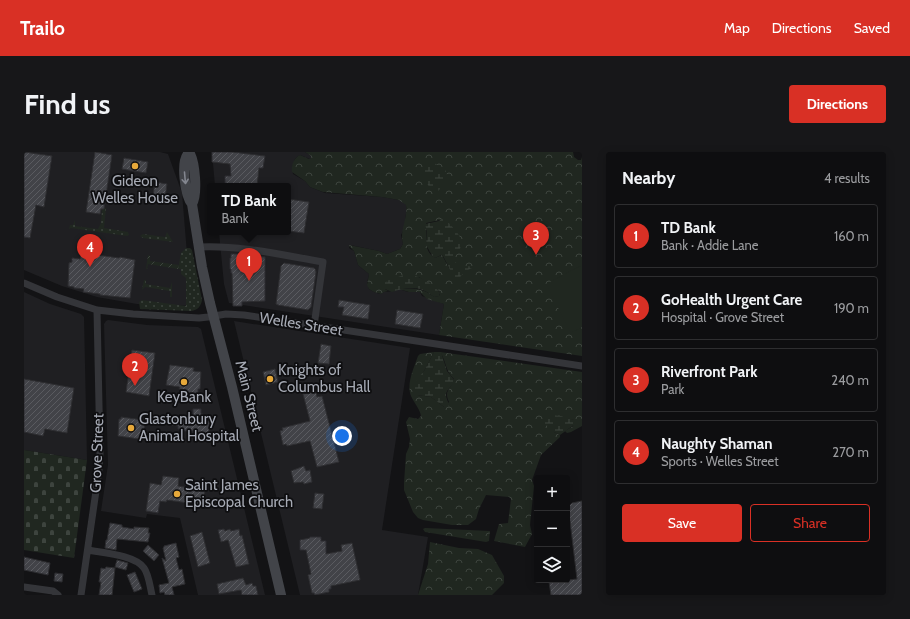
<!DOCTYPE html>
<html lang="en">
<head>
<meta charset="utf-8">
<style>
	:root { --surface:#0e0e10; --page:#171719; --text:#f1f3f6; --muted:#9b9c9f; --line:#2e2e30; --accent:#d93025 }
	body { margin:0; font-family:Cabin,sans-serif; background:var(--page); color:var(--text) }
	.controls { position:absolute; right:12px; bottom:12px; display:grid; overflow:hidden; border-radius:4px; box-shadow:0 2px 10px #0003 }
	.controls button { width:36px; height:36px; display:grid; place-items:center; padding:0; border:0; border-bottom:1px solid var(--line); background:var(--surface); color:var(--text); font:20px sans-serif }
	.you { position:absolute; left:318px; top:284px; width:14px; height:14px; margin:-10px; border:3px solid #fff; border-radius:50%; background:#1a73e8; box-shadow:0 0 0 6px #1a73e833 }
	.badge { display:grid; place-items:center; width:26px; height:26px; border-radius:50%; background:var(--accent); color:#fff; font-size:13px; font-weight:700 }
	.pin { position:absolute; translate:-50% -33px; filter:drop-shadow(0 1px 2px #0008) }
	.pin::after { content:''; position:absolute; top:21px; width:14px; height:12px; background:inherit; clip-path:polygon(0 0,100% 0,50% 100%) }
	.popup { position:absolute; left:183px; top:31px; width:84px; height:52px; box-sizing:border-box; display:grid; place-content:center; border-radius:4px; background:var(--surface); filter:drop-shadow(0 1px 3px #0005); font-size:13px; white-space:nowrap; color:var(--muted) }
	.popup b { font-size:15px; color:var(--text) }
	.popup::after { content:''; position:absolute; left:50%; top:100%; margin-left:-8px; border:8px solid transparent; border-top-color:var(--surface) }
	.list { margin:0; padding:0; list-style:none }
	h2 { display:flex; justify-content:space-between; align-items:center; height:52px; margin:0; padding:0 16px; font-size:17px }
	h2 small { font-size:13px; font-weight:400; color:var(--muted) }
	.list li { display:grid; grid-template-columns:26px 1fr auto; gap:12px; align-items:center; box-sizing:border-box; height:64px; margin:0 8px 8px; padding:0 8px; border:1px solid var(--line); border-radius:4px }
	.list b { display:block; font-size:15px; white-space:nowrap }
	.list p { margin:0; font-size:13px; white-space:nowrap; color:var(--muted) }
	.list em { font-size:13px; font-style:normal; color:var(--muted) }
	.actions { display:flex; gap:8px; padding:12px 16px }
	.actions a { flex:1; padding:9px 0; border:1px solid var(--accent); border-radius:4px; text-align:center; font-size:14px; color:var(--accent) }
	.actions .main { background:var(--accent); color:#fff }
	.icon { flex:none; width:22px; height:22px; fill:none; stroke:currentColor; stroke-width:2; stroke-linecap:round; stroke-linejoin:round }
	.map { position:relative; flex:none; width:558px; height:443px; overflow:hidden; border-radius:4px }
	header { display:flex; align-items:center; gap:24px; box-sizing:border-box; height:56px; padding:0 20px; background:var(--accent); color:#fff }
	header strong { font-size:19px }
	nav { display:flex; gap:22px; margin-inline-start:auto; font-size:14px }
	.intro { display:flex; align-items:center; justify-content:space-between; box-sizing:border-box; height:96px; padding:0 24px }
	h1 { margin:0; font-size:28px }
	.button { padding:10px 18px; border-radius:4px; background:var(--accent); color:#fff; font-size:14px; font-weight:700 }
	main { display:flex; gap:24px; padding:0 24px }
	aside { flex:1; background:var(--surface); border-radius:4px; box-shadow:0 2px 10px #0003 }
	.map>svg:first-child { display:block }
	.built { fill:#1f1f22 }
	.grass { fill:url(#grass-dots) }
	.forest { fill:url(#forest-crowns); fill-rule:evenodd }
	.wetland { fill:url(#wetland-marsh) }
	.cemetery { fill:url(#cemetery-stones) }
	.garden { fill:url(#garden-furrows) }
	.pitch { fill:#202720 }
	.building { fill:url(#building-hatch); stroke:#2d2d30 }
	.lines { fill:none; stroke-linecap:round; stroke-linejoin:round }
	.minor { stroke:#343539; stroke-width:7 }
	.secondary { stroke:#424449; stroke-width:10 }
	.oneway { stroke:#83868f }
	.poi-dot { fill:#e6a83a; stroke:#0e0e10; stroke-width:1.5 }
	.labels { text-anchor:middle; stroke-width:3.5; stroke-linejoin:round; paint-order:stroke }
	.poi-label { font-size:15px; fill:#a6aab4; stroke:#0e0e10; text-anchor:start }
	.street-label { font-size:15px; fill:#a6aab4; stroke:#0e0e10 }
</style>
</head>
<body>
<header>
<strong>Trailo</strong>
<nav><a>Map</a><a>Directions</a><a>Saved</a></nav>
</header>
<div class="intro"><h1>Find us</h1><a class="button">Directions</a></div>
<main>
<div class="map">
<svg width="558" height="443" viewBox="0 0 558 443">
	<defs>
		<pattern id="grass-dots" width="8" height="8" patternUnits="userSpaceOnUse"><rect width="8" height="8" fill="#202720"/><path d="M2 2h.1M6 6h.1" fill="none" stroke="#3d443e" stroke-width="1.8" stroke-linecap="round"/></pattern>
		<pattern id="forest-crowns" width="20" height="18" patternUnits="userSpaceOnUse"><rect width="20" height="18" fill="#202720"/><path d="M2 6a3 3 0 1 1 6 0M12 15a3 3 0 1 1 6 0" fill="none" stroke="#3d443e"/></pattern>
		<pattern id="wetland-marsh" width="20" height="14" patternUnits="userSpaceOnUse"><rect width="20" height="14" fill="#202720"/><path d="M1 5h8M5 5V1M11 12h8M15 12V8" fill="none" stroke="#3d443e"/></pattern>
		<pattern id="cemetery-stones" width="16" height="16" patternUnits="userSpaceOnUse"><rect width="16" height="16" fill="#202720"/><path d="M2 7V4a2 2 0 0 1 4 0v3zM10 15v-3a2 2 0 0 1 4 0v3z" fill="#3d443e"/></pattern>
		<pattern id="garden-furrows" width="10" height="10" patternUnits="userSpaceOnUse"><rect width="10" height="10" fill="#202720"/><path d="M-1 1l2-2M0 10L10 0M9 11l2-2" fill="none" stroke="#3d443e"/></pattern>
		<pattern id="building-hatch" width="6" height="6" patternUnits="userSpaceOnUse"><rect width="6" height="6" fill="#424348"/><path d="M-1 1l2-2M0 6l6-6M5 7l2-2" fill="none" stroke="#5a5b60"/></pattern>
	</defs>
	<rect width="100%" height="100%" fill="#131315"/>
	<path class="built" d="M0,0H136L144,2L158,41L166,138L171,154L113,152L73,145L38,134L0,118Z
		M188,0H281L287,4V6L286,7L276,3L273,5L271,7L268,16L269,22L281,29L286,35L301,41L358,45L375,48L380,50L382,53V62L380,77L377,83L379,92L376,97L363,102L355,99L326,93L325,96L330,99L334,113L345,122L343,131L345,137L350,140L356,142L360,140L370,139L375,137L384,140H396L398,144L420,152L415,183L205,151L200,132L195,80H264V34H191Z
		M0,140L26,152L57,162L60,165L63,308L0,298Z
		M84,168L123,173L174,175L177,177L241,443H174L156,366L123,362L122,366L77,359L84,313L80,172L82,169Z
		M210,169L386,196L358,378L404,385L394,443H276Z"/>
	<path class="grass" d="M80,56H82L80,76L104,80L105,83L103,84L47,76L45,77L46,73H49L51,68V74L74,77L77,71L78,57Z
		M143,80L149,90L119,86L116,84L119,82L141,85Z
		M162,96H166L168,98L178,148C177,154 174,158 167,159L116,157L115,150L118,148L162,154V126L157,122V117H154L157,101Z
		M120,128H122V132L146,136L148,130V145H146V139L121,135L118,138Z"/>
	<path class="forest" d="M281,0H549L550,5L554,8H557L558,5V204L415,183L420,152L403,147L396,140H385L375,137C389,136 399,136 410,145L415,144L416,142L415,139L395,125L361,137L364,139L360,140L357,142L350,140L345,137L343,133L345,122L334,113L330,99L325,94V93L355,99L363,102L376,97L379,92C375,79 384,67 382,53L375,48L358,45L299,40L286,35L281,29L268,20C267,13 270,6 276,3L285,7L287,6V4ZM416,68L425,116L418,103L411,106C398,98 404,84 402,71Z
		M410,200L400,219L396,225L393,243L407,245L420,255L425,250C419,237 428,238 430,227C420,217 423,210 416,200L558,220V274L547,280L543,281L541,279L549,274L550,268L526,263L530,280L536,283V285L517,303L508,328L510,334L506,373L508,382L501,395L470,389L475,372L484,371L487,347L485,345L462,343L455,357L452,367L444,373H428L399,368L394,366L389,360L380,338V331L382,302L385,295L386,287L382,270L385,265L394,267L397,264C396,257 390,251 387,244C382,232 390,216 394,204L396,202Z
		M401,376L466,379L465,389L462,390L401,380L399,377Z
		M406,390L435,396L454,397L468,403L480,424V431L468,443H394L404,412Z"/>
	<path class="wetland" d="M404,10C408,10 410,11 414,13C428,19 424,30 414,39L407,38L401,28L400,15Z
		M419,66H420C426,73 440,84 437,94C436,98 432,102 430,106L431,110L435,113L450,115L440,120L433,129H432L419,104L417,103L411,106L409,105L402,93L403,79L401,72L415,69Z
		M382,122C394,123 409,131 416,141L415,144L410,145C395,133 385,135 368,140L361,137L360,131L361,130Z
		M410,200H417L423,219L431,229C429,234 422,237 422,243C422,246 424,249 425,253L422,255H420L407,245L393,243L390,238V231L400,219Z
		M522,263C530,262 541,265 550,268L551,272L536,283L530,280L519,270V266Z"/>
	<path class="cemetery" d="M0,298L63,308L50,406L0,398Z"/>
	<path class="garden" d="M124,103L126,104V109L155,113L154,117L124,112L123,117H122Z"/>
	<path class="pitch" d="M558,113V175L547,181L522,132Z"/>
	<path class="building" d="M0,0L28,4L20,55L12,53L6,86L0,85Z
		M71,0L88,3L80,57H77L76,62L62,60Z
		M188,0H208L241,4L239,16H235L233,34H201V24H207L206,12L188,10Z
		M100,6L124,10L122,21L98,17Z
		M131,30L143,32L141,46L129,44Z
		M264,47L285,50L280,81L264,79Z
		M207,102H216V104L241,105V149L218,150V154H209L208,121H207V117H206V106H207Z
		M57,103L72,105L73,103L95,106L96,105L111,108L106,146L76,143V142L59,140L60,137L50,136V135L44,134L45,111L48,110V106L56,107Z
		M260,111L290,116L291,117L292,120L287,155L284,158L254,153L252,152L257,114Z
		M315,148L346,153L344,167L318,163L320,155H314Z
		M373,158L399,162L396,176L371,172Z
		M297,192L307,194L305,212L294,211Z
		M108,198L131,201L125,244L102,240Z
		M146,213L170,216L169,219L177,220L176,237H174V242L162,240V238L155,237L156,235L142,233Z
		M251,217L254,230L242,233L239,220Z
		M0,227L50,236L43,281L21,277L19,284L0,280Z
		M292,240L293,245L298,244L315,310L293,315L286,289L263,294L262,292L259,293L256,279L259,278L258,276L286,269L279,242Z
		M169,257H177V262H179V269H185V281H169V279H160V277H154V274L146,273L145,264H155V268L169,267Z
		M97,265L119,268V270L121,271L119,285H116V287L94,284L95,267H97Z
		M280,314L282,319L286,318L288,330L280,332L279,330L270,331L267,319Z
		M139,324L155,326L154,334L181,338L179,353L143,348L142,350L136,349L134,361L122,359L126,331L137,333Z
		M291,341L300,342L298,357L289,356Z
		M558,349V443H527L525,430L553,427L546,369H544L543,356L548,351Z
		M86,371L98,373V375L110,377V375L125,376L124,381H126L124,390L93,387L92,398L81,396L82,388H83Z
		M200,377L201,379L206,377L207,379L215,377L216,384L218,383L225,412L212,415L204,388L197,390L194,378Z
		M178,380L186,411L174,415L166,384Z
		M286,385H297V389H302V402L318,399L317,393L328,391L336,427V428L307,434V437H305V440L291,443L290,441H288L284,423L287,422L282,398H276V388L286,386Z
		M152,391L155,405L152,406L155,418L158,417L161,432L148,435L150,443H141L140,440L136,441L135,433L145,431L138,406L142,409L139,396L140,395V394Z
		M124,393L135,403L130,409L119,399Z
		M0,405L26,411L24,423L0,418Z
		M93,408L104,411L102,418L91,415Z
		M82,415L91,416L88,443H75L77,430H75L77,416L81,417Z
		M111,420L118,437L110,440L103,423Z
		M31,421L39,422L38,430L30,429Z
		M219,426L222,433L228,431L229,434H232L234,443H218L217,438L195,442L193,432Z"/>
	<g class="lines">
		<path class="minor" d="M175,95C216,93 258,103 299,110L290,174
			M0,131L33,145L73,158L109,162L175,166L184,165L202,162L220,163L558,214
			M64,398C79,401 111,403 120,416C125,423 126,435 128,443
			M0,435L29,439L34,443
			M57,443L75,318L76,301L73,158"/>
		<path class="secondary" d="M165,0C171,9 174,42 168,52
			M165,1C156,8 161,44 168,52L178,115L186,151L208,235L257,443"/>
	</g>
	<defs><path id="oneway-shaft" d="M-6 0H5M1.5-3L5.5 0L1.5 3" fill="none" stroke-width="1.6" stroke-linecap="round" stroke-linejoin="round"/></defs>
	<use class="oneway" href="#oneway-shaft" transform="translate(161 26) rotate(85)"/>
	<g class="poi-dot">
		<circle cx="111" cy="14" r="4"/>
		<circle cx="246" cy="227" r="4"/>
		<circle cx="160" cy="230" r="4"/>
		<circle cx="107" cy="276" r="4"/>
		<circle cx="153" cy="342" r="4"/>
	</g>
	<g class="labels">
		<g class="poi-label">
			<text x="111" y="34" text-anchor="middle">Gideon<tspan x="111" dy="17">Welles House</tspan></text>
			<text x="254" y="223">Knights of<tspan x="254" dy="17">Columbus Hall</tspan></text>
			<text x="160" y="250" text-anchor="middle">KeyBank</text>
			<text x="115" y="272">Glastonbury<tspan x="115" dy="17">Animal Hospital</tspan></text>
			<text x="161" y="338">Saint James<tspan x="161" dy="17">Episcopal Church</tspan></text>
		</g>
		<g class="street-label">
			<text transform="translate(277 172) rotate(9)" y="5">Welles Street</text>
			<text transform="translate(225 244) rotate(76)" y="5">Main Street</text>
			<text transform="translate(73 301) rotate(-88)" y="5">Grove Street</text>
		</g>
	</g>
</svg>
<div class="controls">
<button>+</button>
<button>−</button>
<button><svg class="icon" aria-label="layers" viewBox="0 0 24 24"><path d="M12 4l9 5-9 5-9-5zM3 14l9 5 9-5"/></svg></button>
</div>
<div class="you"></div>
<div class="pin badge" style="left:225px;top:129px">1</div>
<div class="popup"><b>TD Bank</b>Bank</div>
<div class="pin badge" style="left:111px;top:234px">2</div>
<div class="pin badge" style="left:512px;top:103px">3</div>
<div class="pin badge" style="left:66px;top:115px">4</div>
</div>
<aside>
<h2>Nearby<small>4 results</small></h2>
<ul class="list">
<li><span class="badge">1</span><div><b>TD Bank</b><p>Bank · Addie Lane</p></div><em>160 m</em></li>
<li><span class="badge">2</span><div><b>GoHealth Urgent Care</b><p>Hospital · Grove Street</p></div><em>190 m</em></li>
<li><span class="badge">3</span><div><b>Riverfront Park</b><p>Park</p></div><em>240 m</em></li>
<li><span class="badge">4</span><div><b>Naughty Shaman</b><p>Sports · Welles Street</p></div><em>270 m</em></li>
</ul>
<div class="actions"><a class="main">Save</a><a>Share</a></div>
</aside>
</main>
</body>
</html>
